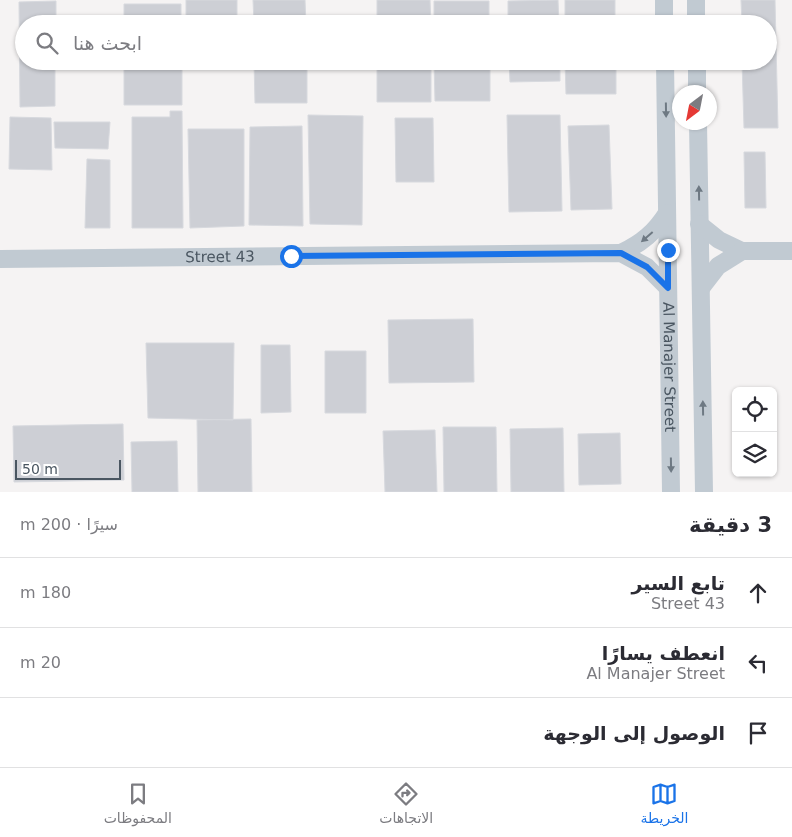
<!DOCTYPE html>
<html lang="ar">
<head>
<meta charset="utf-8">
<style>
	:root { --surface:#fff; --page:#f2f2f3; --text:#2b2b33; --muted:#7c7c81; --line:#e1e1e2; --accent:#1a73e8 }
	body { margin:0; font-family:"DejaVu Sans",Cairo,sans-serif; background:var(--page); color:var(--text); direction:rtl }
	.controls { position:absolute; right:15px; bottom:15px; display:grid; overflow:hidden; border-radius:8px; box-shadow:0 1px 4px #0004 }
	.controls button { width:45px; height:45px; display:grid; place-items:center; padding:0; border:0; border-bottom:1px solid var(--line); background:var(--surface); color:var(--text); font:25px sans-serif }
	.compass { position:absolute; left:672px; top:85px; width:45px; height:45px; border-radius:50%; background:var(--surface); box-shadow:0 1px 4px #0004; rotate:212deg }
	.scale { position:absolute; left:15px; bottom:12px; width:106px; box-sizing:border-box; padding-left:5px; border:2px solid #4a5661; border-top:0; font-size:14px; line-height:18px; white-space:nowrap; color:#4a5661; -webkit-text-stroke:4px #fff; paint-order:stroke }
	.stop { position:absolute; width:15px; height:15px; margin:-11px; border:4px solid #1a73e8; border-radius:50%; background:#fff }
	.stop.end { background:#1a73e8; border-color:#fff; box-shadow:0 1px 5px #0008 }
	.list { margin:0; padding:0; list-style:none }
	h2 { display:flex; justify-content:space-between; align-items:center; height:65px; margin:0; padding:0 20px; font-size:21px }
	h2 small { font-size:16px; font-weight:400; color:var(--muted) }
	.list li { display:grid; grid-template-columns:32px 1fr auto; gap:15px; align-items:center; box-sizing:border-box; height:70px; padding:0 20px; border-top:1px solid var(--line) }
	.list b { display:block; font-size:19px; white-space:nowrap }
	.list p { margin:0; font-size:16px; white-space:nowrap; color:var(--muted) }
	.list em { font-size:16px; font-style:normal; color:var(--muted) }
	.icon { flex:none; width:28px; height:28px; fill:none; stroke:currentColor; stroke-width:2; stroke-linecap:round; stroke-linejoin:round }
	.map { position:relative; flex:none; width:792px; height:492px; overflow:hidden; direction:ltr }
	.search { position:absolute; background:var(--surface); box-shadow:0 1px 4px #0004; left:15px; right:15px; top:15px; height:55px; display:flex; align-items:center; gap:12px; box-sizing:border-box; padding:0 18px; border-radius:28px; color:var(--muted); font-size:19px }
	.sheet { height:275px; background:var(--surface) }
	nav { display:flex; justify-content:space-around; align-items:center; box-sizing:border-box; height:70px; border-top:1px solid var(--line); background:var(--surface); font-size:14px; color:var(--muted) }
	nav a { display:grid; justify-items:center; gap:2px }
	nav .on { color:var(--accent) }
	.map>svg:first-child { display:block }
	.building { fill:#cdcfd5; stroke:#d7d9de }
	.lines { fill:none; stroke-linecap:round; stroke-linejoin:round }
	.minor { stroke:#c1cad2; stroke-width:18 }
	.oneway { fill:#6e7983 }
	.route { stroke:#1a73e8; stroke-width:6 }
	.labels { text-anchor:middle; stroke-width:4.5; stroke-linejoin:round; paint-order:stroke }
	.street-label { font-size:15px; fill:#4a5661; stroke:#fff }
</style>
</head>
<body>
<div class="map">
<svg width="792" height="492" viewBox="0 0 792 492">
	<rect width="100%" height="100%" fill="#f5f3f3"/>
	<path class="building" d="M186,0H237V24H186Z
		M253,0H305L306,24H254Z
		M377,0H430L431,24H377Z
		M558,0L559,24H508V1Z
		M565,0H615V24H565Z
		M741,0H775L778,128H744L742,61H768V24H742Z
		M56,1V24H24V61H55V106L20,107L19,2Z
		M434,1H489V24H434Z
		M124,4H181V24H124Z
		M124,61H182V105H124Z
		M254,61H307V103H255Z
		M377,61H431V102H377Z
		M434,61H490V101H435Z
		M509,61H560V81L510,82Z
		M565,61H616V94H566Z
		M170,111H182L183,228H132V117H170Z
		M308,115L363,116L362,225L310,224Z
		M507,115H560L562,211L509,212Z
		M10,117L51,118L52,170L9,169Z
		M395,118H433L434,182H396Z
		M54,122H110L108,149L55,148Z
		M609,125L612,209L571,210L568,126Z
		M302,126L303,226L249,225L250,127Z
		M188,129H244V226L190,228Z
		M744,152H765L766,208H745Z
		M87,159L110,160V228H85Z
		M473,319L474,382L389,383L388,320Z
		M146,343H234L233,420L148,418Z
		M261,345H290L291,412L261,413Z
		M325,351H366V413H325Z
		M251,419L252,492H198L197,420Z
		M123,424L124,480L14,482L13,426Z
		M443,427H496L497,492H444Z
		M563,428L564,492H511L510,429Z
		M435,430L437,492H385L383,431Z
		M620,433L621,484L579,485L578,434Z
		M177,441L178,492H132L131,442Z"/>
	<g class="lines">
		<g class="minor">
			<path d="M664,0V24"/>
			<path d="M696,0V24"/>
			<path id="s1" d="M665,61L671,492"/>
			<path d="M697,61V92"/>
			<path d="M698,122L704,492"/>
			<path d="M699,224L719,240L742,251H792"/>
			<path d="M621,253C642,243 655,232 667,213"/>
			<path id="s2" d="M0,259L621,253L647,267L668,288"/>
			<path d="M701,288L718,266L742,251"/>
		</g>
	</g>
	<defs><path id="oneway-solid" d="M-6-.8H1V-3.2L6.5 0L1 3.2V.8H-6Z" transform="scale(1.25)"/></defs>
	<g class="oneway">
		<use href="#oneway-solid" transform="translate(666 110) rotate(89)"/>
		<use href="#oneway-solid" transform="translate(699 193) rotate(-91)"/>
		<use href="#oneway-solid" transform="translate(647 237) rotate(139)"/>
		<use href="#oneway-solid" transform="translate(703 408) rotate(-91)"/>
		<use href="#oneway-solid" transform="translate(671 465) rotate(89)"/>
	</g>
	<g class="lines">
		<path class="route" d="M291,256L621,253L647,267L668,288V250"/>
	</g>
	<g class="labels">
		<g class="street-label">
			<text dy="5" stroke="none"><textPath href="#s2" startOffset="220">Street 43</textPath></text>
			<text dy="5" stroke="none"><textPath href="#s1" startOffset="306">Al Manajer Street</textPath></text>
		</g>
	</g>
</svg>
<div class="controls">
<button><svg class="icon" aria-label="locate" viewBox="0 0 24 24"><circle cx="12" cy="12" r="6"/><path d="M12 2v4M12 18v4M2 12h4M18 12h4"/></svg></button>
<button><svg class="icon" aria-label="layers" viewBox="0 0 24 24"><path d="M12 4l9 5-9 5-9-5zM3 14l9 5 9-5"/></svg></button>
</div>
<svg class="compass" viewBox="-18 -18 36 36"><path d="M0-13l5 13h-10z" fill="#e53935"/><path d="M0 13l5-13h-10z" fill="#7c7c81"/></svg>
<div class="scale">50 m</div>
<div class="stop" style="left:291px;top:256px"></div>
<div class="stop end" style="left:668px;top:250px"></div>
<div class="search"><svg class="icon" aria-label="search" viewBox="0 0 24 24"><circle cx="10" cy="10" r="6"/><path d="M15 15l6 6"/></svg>ابحث هنا</div>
</div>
<section class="sheet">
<h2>3 دقيقة<small>سيرًا · 200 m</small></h2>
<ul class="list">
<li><svg class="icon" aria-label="ahead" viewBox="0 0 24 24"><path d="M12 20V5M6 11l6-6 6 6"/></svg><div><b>تابع السير</b><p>Street 43</p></div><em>180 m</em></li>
<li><svg class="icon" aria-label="left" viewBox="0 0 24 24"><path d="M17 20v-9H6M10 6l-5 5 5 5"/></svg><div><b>انعطف يسارًا</b><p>Al Manajer Street</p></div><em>20 m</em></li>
<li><svg class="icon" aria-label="arrive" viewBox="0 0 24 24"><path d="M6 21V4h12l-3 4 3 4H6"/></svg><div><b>الوصول إلى الوجهة</b></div></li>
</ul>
</section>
<nav>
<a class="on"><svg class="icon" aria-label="map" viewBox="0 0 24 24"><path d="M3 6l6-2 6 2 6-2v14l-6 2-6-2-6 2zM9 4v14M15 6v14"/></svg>الخريطة</a>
<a><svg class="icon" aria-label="directions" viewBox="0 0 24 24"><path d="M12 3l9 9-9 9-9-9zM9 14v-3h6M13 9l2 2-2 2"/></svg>الاتجاهات</a>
<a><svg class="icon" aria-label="saved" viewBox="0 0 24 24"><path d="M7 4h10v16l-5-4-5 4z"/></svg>المحفوظات</a>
</nav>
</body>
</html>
